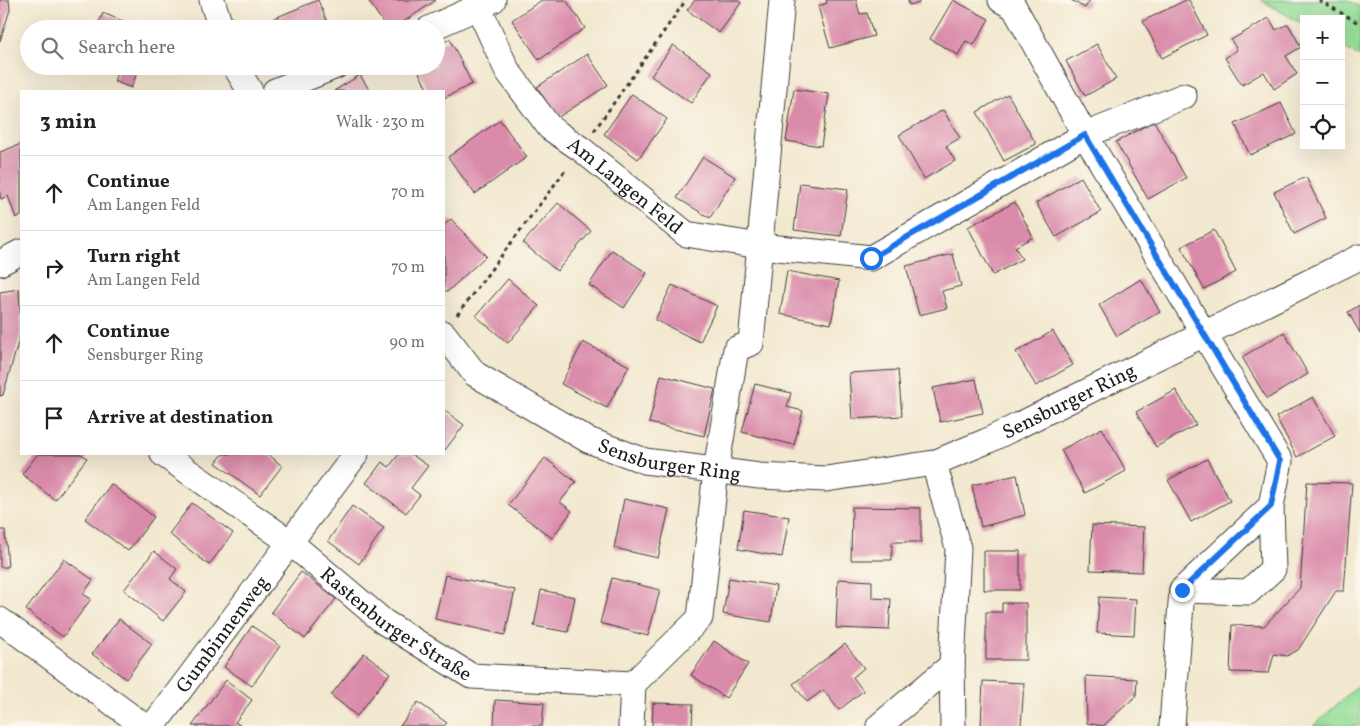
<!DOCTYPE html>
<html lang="en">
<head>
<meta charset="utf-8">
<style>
	:root { --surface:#fff; --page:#f6f6f6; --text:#202124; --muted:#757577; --line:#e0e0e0 }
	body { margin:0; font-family:Vollkorn,serif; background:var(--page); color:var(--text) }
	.controls { position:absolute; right:15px; top:15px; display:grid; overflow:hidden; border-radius:0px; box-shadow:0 5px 20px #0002 }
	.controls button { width:45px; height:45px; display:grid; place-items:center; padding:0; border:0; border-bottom:1px solid var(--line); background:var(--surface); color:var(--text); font:25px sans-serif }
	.stop { position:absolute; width:15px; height:15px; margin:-11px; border:4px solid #1a73e8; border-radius:50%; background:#fff }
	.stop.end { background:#1a73e8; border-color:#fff; box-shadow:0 1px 5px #0008 }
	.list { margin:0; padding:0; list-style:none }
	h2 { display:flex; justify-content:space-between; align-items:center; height:65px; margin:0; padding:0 20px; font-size:21px }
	h2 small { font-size:16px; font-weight:400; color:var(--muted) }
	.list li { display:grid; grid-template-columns:32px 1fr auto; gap:15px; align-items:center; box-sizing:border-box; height:75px; padding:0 20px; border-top:1px solid var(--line) }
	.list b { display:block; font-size:19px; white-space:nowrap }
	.list p { margin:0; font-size:16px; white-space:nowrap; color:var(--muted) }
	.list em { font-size:16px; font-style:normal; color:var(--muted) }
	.icon { flex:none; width:28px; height:28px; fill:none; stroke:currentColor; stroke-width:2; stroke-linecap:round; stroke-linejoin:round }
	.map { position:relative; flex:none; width:1360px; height:726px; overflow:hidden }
	.search { position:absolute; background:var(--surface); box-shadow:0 5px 20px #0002; left:20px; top:20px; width:425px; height:55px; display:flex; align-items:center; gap:12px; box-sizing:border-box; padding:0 18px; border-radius:28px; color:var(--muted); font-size:19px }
	.panel { position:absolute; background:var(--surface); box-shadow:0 5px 20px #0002; left:20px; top:90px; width:425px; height:365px; border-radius:0px }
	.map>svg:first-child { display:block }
	.green { fill:#94dd98; stroke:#587c5a }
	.building { fill:#da8baa }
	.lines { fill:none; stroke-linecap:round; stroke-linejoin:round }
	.minor-casing { stroke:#3c3b37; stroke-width:27 }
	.path { stroke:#3c3b37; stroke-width:3; stroke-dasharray:4 4; stroke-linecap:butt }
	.minor { stroke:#fff; stroke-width:25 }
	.route { stroke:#1a73e8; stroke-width:6 }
	.labels { text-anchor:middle; stroke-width:4.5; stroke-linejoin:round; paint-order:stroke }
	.street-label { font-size:20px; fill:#1c1c1c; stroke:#fbf7ec }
</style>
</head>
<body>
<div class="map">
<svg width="1360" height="726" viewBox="0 0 1360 726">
	<rect width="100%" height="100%" fill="#fbf7ec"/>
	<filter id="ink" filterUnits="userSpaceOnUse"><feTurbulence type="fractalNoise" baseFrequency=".02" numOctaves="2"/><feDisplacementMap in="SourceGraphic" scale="10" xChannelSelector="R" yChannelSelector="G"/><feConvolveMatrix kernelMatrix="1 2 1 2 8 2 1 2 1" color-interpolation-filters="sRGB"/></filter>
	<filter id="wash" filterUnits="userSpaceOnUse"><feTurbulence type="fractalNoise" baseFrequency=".0096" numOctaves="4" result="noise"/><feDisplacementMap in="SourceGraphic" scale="20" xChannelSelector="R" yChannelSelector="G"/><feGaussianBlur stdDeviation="1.12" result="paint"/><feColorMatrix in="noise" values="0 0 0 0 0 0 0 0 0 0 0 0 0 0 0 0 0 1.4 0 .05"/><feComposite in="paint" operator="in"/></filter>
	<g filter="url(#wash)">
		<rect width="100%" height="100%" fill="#f2e8cf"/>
		<path class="green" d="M1261,0H1347L1360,7V57L1341,46V19H1304V25Z
			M1360,684V726H1313Z"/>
		<g id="blocks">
			<path class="building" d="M0,0H9L10,10L0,41Z
				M318,0L330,29H274L270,20Z
				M368,0H436L393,29H387Z
				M542,0H566L585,28L539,60L512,20Z
				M695,0H737L741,3L719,33L687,10Z
				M826,0H856L860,14L867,13L874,36L830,48L818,6L827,3Z
				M908,0H919V3L909,5Z
				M953,0L989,19L974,45L966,41L958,55L930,39Z
				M1071,0H1090L1085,8Z
				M1186,0H1189L1207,35L1162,58L1143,21Z
				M103,13L130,24L128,29H96Z
				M1269,18L1276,30L1288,24L1301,47L1286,56L1297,74L1274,89L1264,72L1242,85L1225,58L1237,50L1231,40Z
				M450,39L472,84L444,98V91H428L416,66H436V46Z
				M1097,44L1116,79L1085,96L1066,61Z
				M673,45L712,72L691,103L651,76Z
				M587,54L608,85L557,118L537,87Z
				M106,66H140L131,88L114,81L118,71Z
				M360,75L370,91H334Z
				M794,89L829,94L821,146L786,141Z
				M632,94L667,119L638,159L604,134Z
				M1008,94L1036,144L1004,161L977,112Z
				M1281,103L1296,134L1250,155L1235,124Z
				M943,110L960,138L946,146L955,161L924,179L899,135Z
				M500,120L527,157L475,194L448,157Z
				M1154,121L1186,178L1148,199L1116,142Z
				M21,144V216L16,218L8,196L1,199L0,196V152Z
				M703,157L735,177L710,218L677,198Z
				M1081,177L1101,212L1056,237L1036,203Z
				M1306,177L1326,218L1294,234L1274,192Z
				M800,183L848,189L841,236L794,230Z
				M1015,202L1033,237L1015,247L1022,259L993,275L968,227Z
				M558,203L591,231L557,271L523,243Z
				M451,219L486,256L447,292L444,289V225Z
				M1214,230L1236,272L1204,289L1181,247Z
				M612,250L647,273L624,308L589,285Z
				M953,254L961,286L942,291L947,308L919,315L906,266Z
				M787,271L839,281L831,324L780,314Z
				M508,279L539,306L508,343L476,316Z
				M1141,279L1160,312L1117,336L1099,305Z
				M672,285L717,306L700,342L655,320Z
				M19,289L21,333L3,395L0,396V292Z
				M1360,305V333L1348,312Z
				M1053,331L1073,365L1036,386L1016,352Z
				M1284,332L1308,374L1267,399L1242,357Z
				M583,342L629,366L607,408L561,384Z
				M898,370L902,416L852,419L849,373Z
				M661,375L715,389L704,436L649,423Z
				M976,379L983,413L940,422L933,388Z
				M755,384L791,393L787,407L803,411L794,445L742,432Z
				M1176,390L1196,425L1156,447L1136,412Z
				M1313,397L1335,436L1297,457L1276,417Z
				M444,410L464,425L445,450L444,449Z
				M1102,428L1126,471L1085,493L1061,450Z
				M38,454H81L87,458L55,500L22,474Z
				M223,454H268L282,466L260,495L216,463Z
				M399,454H411L428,466L411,488L420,495L406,513L366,483L382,462L389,467Z
				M545,458L576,482L560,502L572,511L552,538L508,505Z
				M1207,459L1230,501L1191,522L1168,480Z
				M1017,475L1025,515L981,527L972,485Z
				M1307,482L1352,483L1344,591H1336L1298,650L1287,656L1274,654L1269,673L1230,672L1232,625L1264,626L1300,588Z
				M111,484L154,517L128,551L85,519Z
				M624,499L669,509L658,558L614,548Z
				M192,503L233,533L209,565L169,534Z
				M352,506L384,528L359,564L328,541Z
				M852,507L921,508V542H892V560H851Z
				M744,510L789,517L782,557L738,549Z
				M1092,525L1144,527L1142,572L1090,570Z
				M0,530H5L8,567H0Z
				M154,551L177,569L170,579L186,592L163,621L124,590Z
				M984,551H1020V590H984Z
				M64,559L93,580L83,594L91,599L63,637L26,610Z
				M301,572L336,599L305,639L271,612Z
				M445,575L515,590L505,635L435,619Z
				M612,578L660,590L648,636L600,623Z
				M729,578L776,586L771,622L723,614Z
				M838,579L872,581V598L891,599L889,630L836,628Z
				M541,590L575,597L568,632L534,626Z
				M1099,597L1136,599L1134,635L1097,633Z
				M1002,603H1026V660H986V612H1002Z
				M119,619L152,644L126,679L92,654Z
				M252,626L280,646L252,686L224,667Z
				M714,641L748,664L726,698L691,675Z
				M845,644L864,668L853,677L863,691L839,710L823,690L807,702L793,684Z
				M364,653L390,673L357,716L331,695Z
				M1086,676L1137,679L1136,696L1103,726L1087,723Z
				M226,680L252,700L235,722L241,726H192Z
				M983,681L1024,683L1021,726H981Z
				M495,700L544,703L542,726H494Z
				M418,702L447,723L444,726H400Z
				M653,703L693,704L692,726H652Z"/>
		</g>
	</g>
	<g filter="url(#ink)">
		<use href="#blocks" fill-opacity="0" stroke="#3c3b37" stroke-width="1"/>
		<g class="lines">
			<g class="minor-casing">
				<g id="minor">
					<path d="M212,0L221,29"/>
					<path id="s1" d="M475,0L507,70L550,128L581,149L686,234L760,246L871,258L1085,135L1184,96"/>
					<path d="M1001,0L1014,7L1085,135L1280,461L1271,506L1182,590L1172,726"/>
					<path d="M429,29L493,0"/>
					<path d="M235,66L250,91"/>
					<path d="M275,91L336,66"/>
					<path d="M0,263L21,252"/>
					<path id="s2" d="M444,334L475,374L588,440L645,461L759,476L826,479L934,463L987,441L1360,257"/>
					<path id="s3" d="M163,454L291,543L384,622L471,676L633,684L700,618L716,470L736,349L751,343L782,0"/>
					<path d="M1182,590L1248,592L1273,569L1271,506"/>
					<path d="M0,620L144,726"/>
					<path d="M952,665L953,726"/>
					<path id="s4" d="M153,726L356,454"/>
					<path d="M631,726L633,684"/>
					<path d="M879,726L952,665L958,548L934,463"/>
				</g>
			</g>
			<path class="path" d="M1319,0L1360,24
				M594,131L686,0
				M457,315L567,168"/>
			<use href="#minor" class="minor"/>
		</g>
	</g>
	<g class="lines" filter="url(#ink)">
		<path class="route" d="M871,258L1085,135L1280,461L1271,506L1182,590"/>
	</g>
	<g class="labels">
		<g class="street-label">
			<text dy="7" stroke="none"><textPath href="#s1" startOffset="244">Am Langen Feld</textPath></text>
			<text dy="7" stroke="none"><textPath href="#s2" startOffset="682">Sensburger Ring</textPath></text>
			<text dy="7" stroke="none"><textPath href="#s2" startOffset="266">Sensburger Ring</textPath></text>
			<text dy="7" stroke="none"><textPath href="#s3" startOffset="289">Rastenburger Straße</textPath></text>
			<text dy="7" stroke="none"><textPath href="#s4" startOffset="115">Gumbinnenweg</textPath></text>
		</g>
	</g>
</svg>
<div class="controls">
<button>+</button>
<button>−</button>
<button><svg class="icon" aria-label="locate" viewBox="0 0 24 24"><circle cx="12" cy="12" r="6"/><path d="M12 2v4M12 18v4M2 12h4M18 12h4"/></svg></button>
</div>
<div class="stop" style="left:871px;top:258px"></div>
<div class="stop end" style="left:1182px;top:590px"></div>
<div class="search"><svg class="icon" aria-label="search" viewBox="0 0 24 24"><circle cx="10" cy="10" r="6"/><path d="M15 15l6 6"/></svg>Search here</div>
<section class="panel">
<h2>3 min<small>Walk · 230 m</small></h2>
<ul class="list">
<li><svg class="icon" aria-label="ahead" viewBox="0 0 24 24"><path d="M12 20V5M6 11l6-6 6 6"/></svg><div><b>Continue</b><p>Am Langen Feld</p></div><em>70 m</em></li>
<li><svg class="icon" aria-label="right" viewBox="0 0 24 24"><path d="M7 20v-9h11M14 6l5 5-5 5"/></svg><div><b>Turn right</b><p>Am Langen Feld</p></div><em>70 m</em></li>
<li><svg class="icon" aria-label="ahead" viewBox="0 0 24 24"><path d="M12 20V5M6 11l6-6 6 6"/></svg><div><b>Continue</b><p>Sensburger Ring</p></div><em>90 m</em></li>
<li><svg class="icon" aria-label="arrive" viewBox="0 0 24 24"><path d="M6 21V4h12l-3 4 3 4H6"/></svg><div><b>Arrive at destination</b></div></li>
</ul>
</section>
</div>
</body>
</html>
